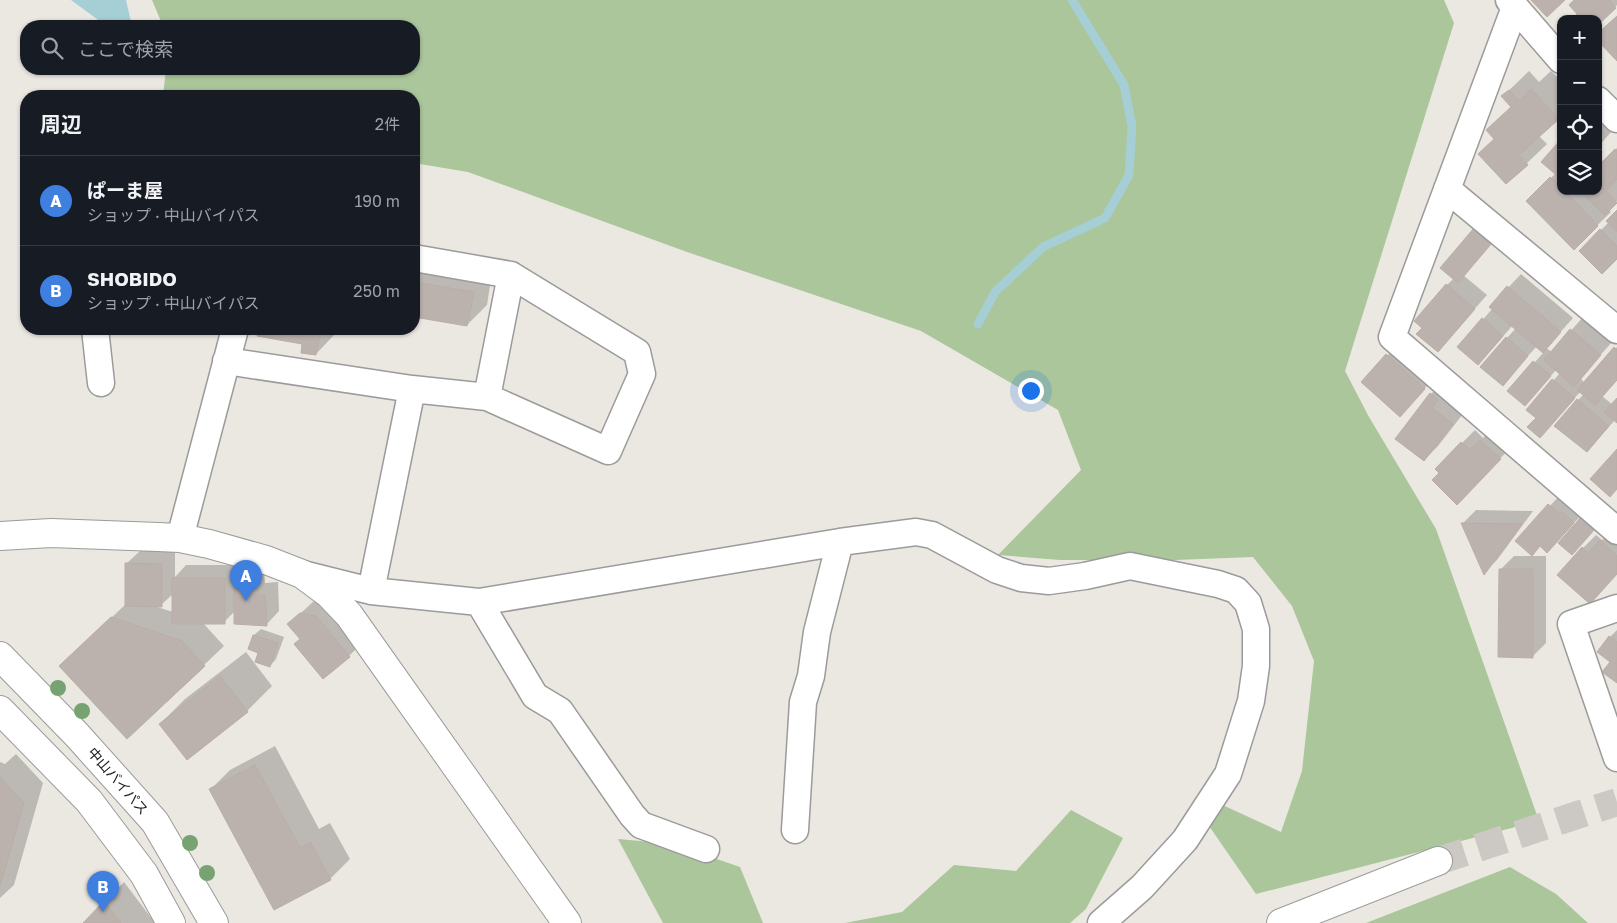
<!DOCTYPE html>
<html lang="ja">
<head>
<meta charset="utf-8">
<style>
	:root { --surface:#171b24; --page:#20242c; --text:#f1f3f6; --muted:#9ea1a6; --line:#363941; --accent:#1a73e8 }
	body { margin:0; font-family:"Golos Text","Noto Sans JP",sans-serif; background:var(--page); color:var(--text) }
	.controls { position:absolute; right:15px; top:15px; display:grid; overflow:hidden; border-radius:10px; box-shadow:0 1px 4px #0004 }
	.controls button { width:45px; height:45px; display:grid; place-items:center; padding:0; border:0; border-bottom:1px solid var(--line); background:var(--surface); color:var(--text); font:25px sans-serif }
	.you { position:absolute; left:1030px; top:390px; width:18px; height:18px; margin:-12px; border:4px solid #fff; border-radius:50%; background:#1a73e8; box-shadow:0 0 0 8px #1a73e833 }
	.badge { display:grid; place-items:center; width:32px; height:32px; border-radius:50%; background:var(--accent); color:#fff; font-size:16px; font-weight:700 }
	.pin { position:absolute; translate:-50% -41px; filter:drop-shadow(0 1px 2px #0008) }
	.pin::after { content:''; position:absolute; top:26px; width:18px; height:15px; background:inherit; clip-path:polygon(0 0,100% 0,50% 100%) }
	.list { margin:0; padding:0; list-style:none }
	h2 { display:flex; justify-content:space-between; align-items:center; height:65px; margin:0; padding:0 20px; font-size:21px }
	h2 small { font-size:16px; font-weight:400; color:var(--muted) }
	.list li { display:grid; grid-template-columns:32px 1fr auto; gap:15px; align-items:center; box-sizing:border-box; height:90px; padding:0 20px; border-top:1px solid var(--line) }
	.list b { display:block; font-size:19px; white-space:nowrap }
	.list p { margin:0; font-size:16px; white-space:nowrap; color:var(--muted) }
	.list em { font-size:16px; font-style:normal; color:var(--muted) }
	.icon { flex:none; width:28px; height:28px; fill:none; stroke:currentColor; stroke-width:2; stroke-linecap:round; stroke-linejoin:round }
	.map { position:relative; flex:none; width:1617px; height:923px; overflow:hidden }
	.search { position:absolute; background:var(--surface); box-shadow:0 1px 4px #0004; left:20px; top:20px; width:400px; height:55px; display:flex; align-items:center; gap:12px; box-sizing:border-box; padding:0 18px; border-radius:20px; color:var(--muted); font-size:19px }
	.panel { position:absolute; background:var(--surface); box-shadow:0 1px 4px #0004; left:20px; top:90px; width:400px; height:245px; border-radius:20px }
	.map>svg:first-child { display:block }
	.forest { fill:#aac69a }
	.water { fill:#a5ced5 }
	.shadow { fill:#0003; fill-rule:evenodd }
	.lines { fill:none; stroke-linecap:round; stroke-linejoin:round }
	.stream { stroke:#a5ced5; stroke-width:9 }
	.building { fill:#bbb2ae; stroke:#bbada5 }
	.tertiary-tunnel { stroke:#ccc8c3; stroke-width:28; stroke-dasharray:28 14; stroke-linecap:butt }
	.minor-casing { stroke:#9b9b9b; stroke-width:29 }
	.tertiary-casing { stroke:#9b9b9b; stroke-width:30 }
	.minor { stroke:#fff; stroke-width:26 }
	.tertiary { stroke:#fff; stroke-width:28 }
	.tree { fill:#76a371 }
	.labels { text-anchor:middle; stroke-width:4; stroke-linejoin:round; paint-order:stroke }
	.street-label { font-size:14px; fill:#1a1a1a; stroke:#fff }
</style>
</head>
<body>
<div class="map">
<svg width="1617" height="923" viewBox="0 0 1617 923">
	<rect width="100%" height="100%" fill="#ebe7e1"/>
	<path class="forest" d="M152,0H1444L1454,23L1345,371L1369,417L1436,529L1539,821L1256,894L1207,823L1216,802L1281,832L1302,771L1314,661L1292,606L1253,557L1175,560H1060L998,555L1081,470L1058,410L921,331L687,252L468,172L414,163V96H163L166,69H414V26H163Z
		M1071,810L1123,838L1086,909L1070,923H845L902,912L954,865L1016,871Z
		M618,839L673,844L740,867L763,923H663Z
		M1510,867L1556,894L1588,923H1366Z"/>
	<path class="water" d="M71,0H126L132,26H101L97,19Z"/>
	<path class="shadow" d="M1575,0H1617V5L1598,23V19L1578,13Z
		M1529,71L1539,82L1551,71L1561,81V116L1539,136L1547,144L1506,183L1496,139L1512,106L1503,96Z
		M1598,121L1611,132L1598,147Z
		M1561,141V191H1598V168L1617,148V201L1609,210L1611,212L1574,248L1528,201L1556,173Z
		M1617,212V257L1580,251L1609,222Z
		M1504,229L1463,275L1487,295L1438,350L1424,328L1447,285Z
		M414,259L492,273L487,305L467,325L414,316Z
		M1521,274L1573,318L1546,348L1552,352L1584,316L1613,341L1580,378L1585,383L1617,347V380L1602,396L1613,405L1617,400V422L1615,420L1587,451L1578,400L1584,394L1581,391L1540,436L1537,418L1528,410L1560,373L1556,370L1525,405L1509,391L1544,352L1537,346L1503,384L1507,338L1516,328L1513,325L1491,350L1459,347L1493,308L1491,306Z
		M260,329H336L335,334L316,354L304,343L259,335Z
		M1400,342L1437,375L1400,415L1363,382Z
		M1444,381L1466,410L1438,446L1424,460L1431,394Z
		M1494,427L1513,445L1470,490L1462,443L1475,430L1483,438Z
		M1563,492L1587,509L1560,538L1540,545L1517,541Z
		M1476,510L1533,511L1497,560L1484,572L1463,523Z
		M1614,528L1617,531V573L1603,589L1583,548L1596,535L1602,540Z
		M140,551H175V577L186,565H237V576L248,565L264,572L265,583L278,582L279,611L266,625L235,611L224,622H202L224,646L204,665L80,647L126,604V564ZM173,594V612L154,606L161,605Z
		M1514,556H1546V643L1532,657L1501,569Z
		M315,600L330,603L362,643L349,656L301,638L289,624Z
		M261,629L284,637L276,659L270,666L260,652L254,635Z
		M1617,630V682L1612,661L1610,637Z
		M246,652L272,686L247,711L160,724L185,699Z
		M275,746L319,829L330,823L350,859L330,879L211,789L230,770Z
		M16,754L43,783L14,885L0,898V762L5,764Z
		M124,882L155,923H84L105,901Z"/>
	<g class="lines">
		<path class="stream" d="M978,324L995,292L1043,247L1105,218L1129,175L1132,126L1124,85L1072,0"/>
	</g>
	<path class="building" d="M1531,0H1565L1547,17Z
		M1574,0H1609L1616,8L1598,25V19H1571L1577,14L1569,5Z
		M1617,16V61L1598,41V33Z
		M1531,89L1559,119L1519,155L1528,165L1506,184L1478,154L1494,139L1486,130L1511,107L1501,96L1509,90L1519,101Z
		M1561,139V179L1541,162Z
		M1615,149L1617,151V179L1606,191L1617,203L1605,215L1579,191H1598V166Z
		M1550,177L1561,187V191H1565L1598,226L1574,250L1526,201Z
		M1617,210V232L1606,221Z
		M1474,228L1492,243L1458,283L1440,268Z
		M1600,229L1617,246V259L1602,274L1579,251Z
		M414,282L474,292L467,326L414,317Z
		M1446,284L1475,309L1438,352L1416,334L1422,328L1414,321Z
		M1507,286L1561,332L1543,353L1489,307Z
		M1482,318L1503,336L1478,365L1457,347Z
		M259,329H321L316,355L301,353L302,344L257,336Z
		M1570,329L1601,355L1574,387L1544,360Z
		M1506,337L1528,356L1503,386L1480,367Z
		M1614,347L1617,350V380L1595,405L1577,390Z
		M1386,354L1425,389L1400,417L1361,382Z
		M1533,361L1551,376L1525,406L1507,391Z
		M1552,379L1575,398L1540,438L1527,427L1536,418L1526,410Z
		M1430,393L1438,400L1432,408L1453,424L1424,461L1395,439Z
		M1617,398V423L1604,412Z
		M1577,399L1609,426L1587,452L1554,426Z
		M1480,440L1501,459L1457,505L1432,480L1439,473L1435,469L1461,442L1470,450Z
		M1617,449V489L1610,497L1590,479Z
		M1548,504L1560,514L1562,512L1574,523L1547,553L1540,546L1532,556L1515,541Z
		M1581,517L1595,529L1572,555L1558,543Z
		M1461,523L1522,524L1484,575Z
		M1600,540L1617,556V574L1590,604L1557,575L1582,547L1588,553Z
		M125,563L162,564V607L125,606Z
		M1499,569H1533V658L1498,657Z
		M234,577L252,585V595H265L267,626L234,624Z
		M172,578H225V624H172Z
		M300,613L316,616L350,657L323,679L294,644L300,639L287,624Z
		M111,617L182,641L205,666L127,739L59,666Z
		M253,635L278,643L270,667L255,662L258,653L248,649Z
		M1609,636L1617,642V683L1602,672L1610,662L1597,652Z
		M220,676L248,712L187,760L159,724Z
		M255,765L300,848L310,842L331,880L274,910L209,789Z
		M0,777L24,803L0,886Z
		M104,901L121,923H83Z"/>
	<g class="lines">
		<path class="tertiary-tunnel" d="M1438,861L1617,802"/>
		<g class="minor-casing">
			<path id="minor" d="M1509,0L1561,60
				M1515,7L1392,337L1617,531
				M1598,100L1617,119
				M1447,189L1617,330
				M95,329L101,383
				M226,361L412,389L487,397L608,451L642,374L637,352L511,275L414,258
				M487,397L511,275
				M180,538L235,329
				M303,574L371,591L479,602L840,542L916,532L932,535L997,570L1021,578L1049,581L1085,576L1130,566L1218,584L1236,590L1248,603L1256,629V666L1251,701L1228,774L1185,840L1142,887L1101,923
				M371,591L412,389
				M479,602L535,696L560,711L632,815L641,825L706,849
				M1617,608L1571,624L1617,758
				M795,830L803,702L811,676L817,632L840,542"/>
		</g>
		<g class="tertiary-casing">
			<path id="tertiary" d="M0,536L51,533L158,537L180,538L209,544L266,560L302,574L329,594L349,615L567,923
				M0,656L77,735L155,822L214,923
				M0,710L89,801L144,874L171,923
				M1281,923L1438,861"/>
		</g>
		<use href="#minor" class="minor"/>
		<use href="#tertiary" class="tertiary"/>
	</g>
	<g class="tree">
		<circle cx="58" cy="688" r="8"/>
		<circle cx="82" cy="711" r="8"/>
		<circle cx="190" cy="843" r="8"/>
		<circle cx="207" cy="873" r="8"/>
	</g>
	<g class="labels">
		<g class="street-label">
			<text transform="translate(118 781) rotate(49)" y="5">中山バイパス</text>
		</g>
	</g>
</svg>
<div class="controls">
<button>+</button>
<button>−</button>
<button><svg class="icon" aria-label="locate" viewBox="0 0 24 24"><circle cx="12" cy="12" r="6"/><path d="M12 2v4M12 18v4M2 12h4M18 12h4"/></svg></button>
<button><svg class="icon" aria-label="layers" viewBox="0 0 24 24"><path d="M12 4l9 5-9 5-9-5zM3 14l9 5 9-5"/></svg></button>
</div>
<div class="you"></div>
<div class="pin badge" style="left:246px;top:601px;background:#3f7fe0">A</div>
<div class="pin badge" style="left:103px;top:912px;background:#3f7fe0">B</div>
<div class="search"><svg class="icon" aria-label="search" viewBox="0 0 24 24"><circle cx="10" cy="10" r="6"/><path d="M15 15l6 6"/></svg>ここで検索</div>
<section class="panel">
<h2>周辺<small>2件</small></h2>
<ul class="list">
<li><span class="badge" style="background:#3f7fe0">A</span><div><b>ぱーま屋</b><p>ショップ · 中山バイパス</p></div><em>190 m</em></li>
<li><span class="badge" style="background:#3f7fe0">B</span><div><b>SHOBIDO</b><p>ショップ · 中山バイパス</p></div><em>250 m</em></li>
</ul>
</section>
</div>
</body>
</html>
